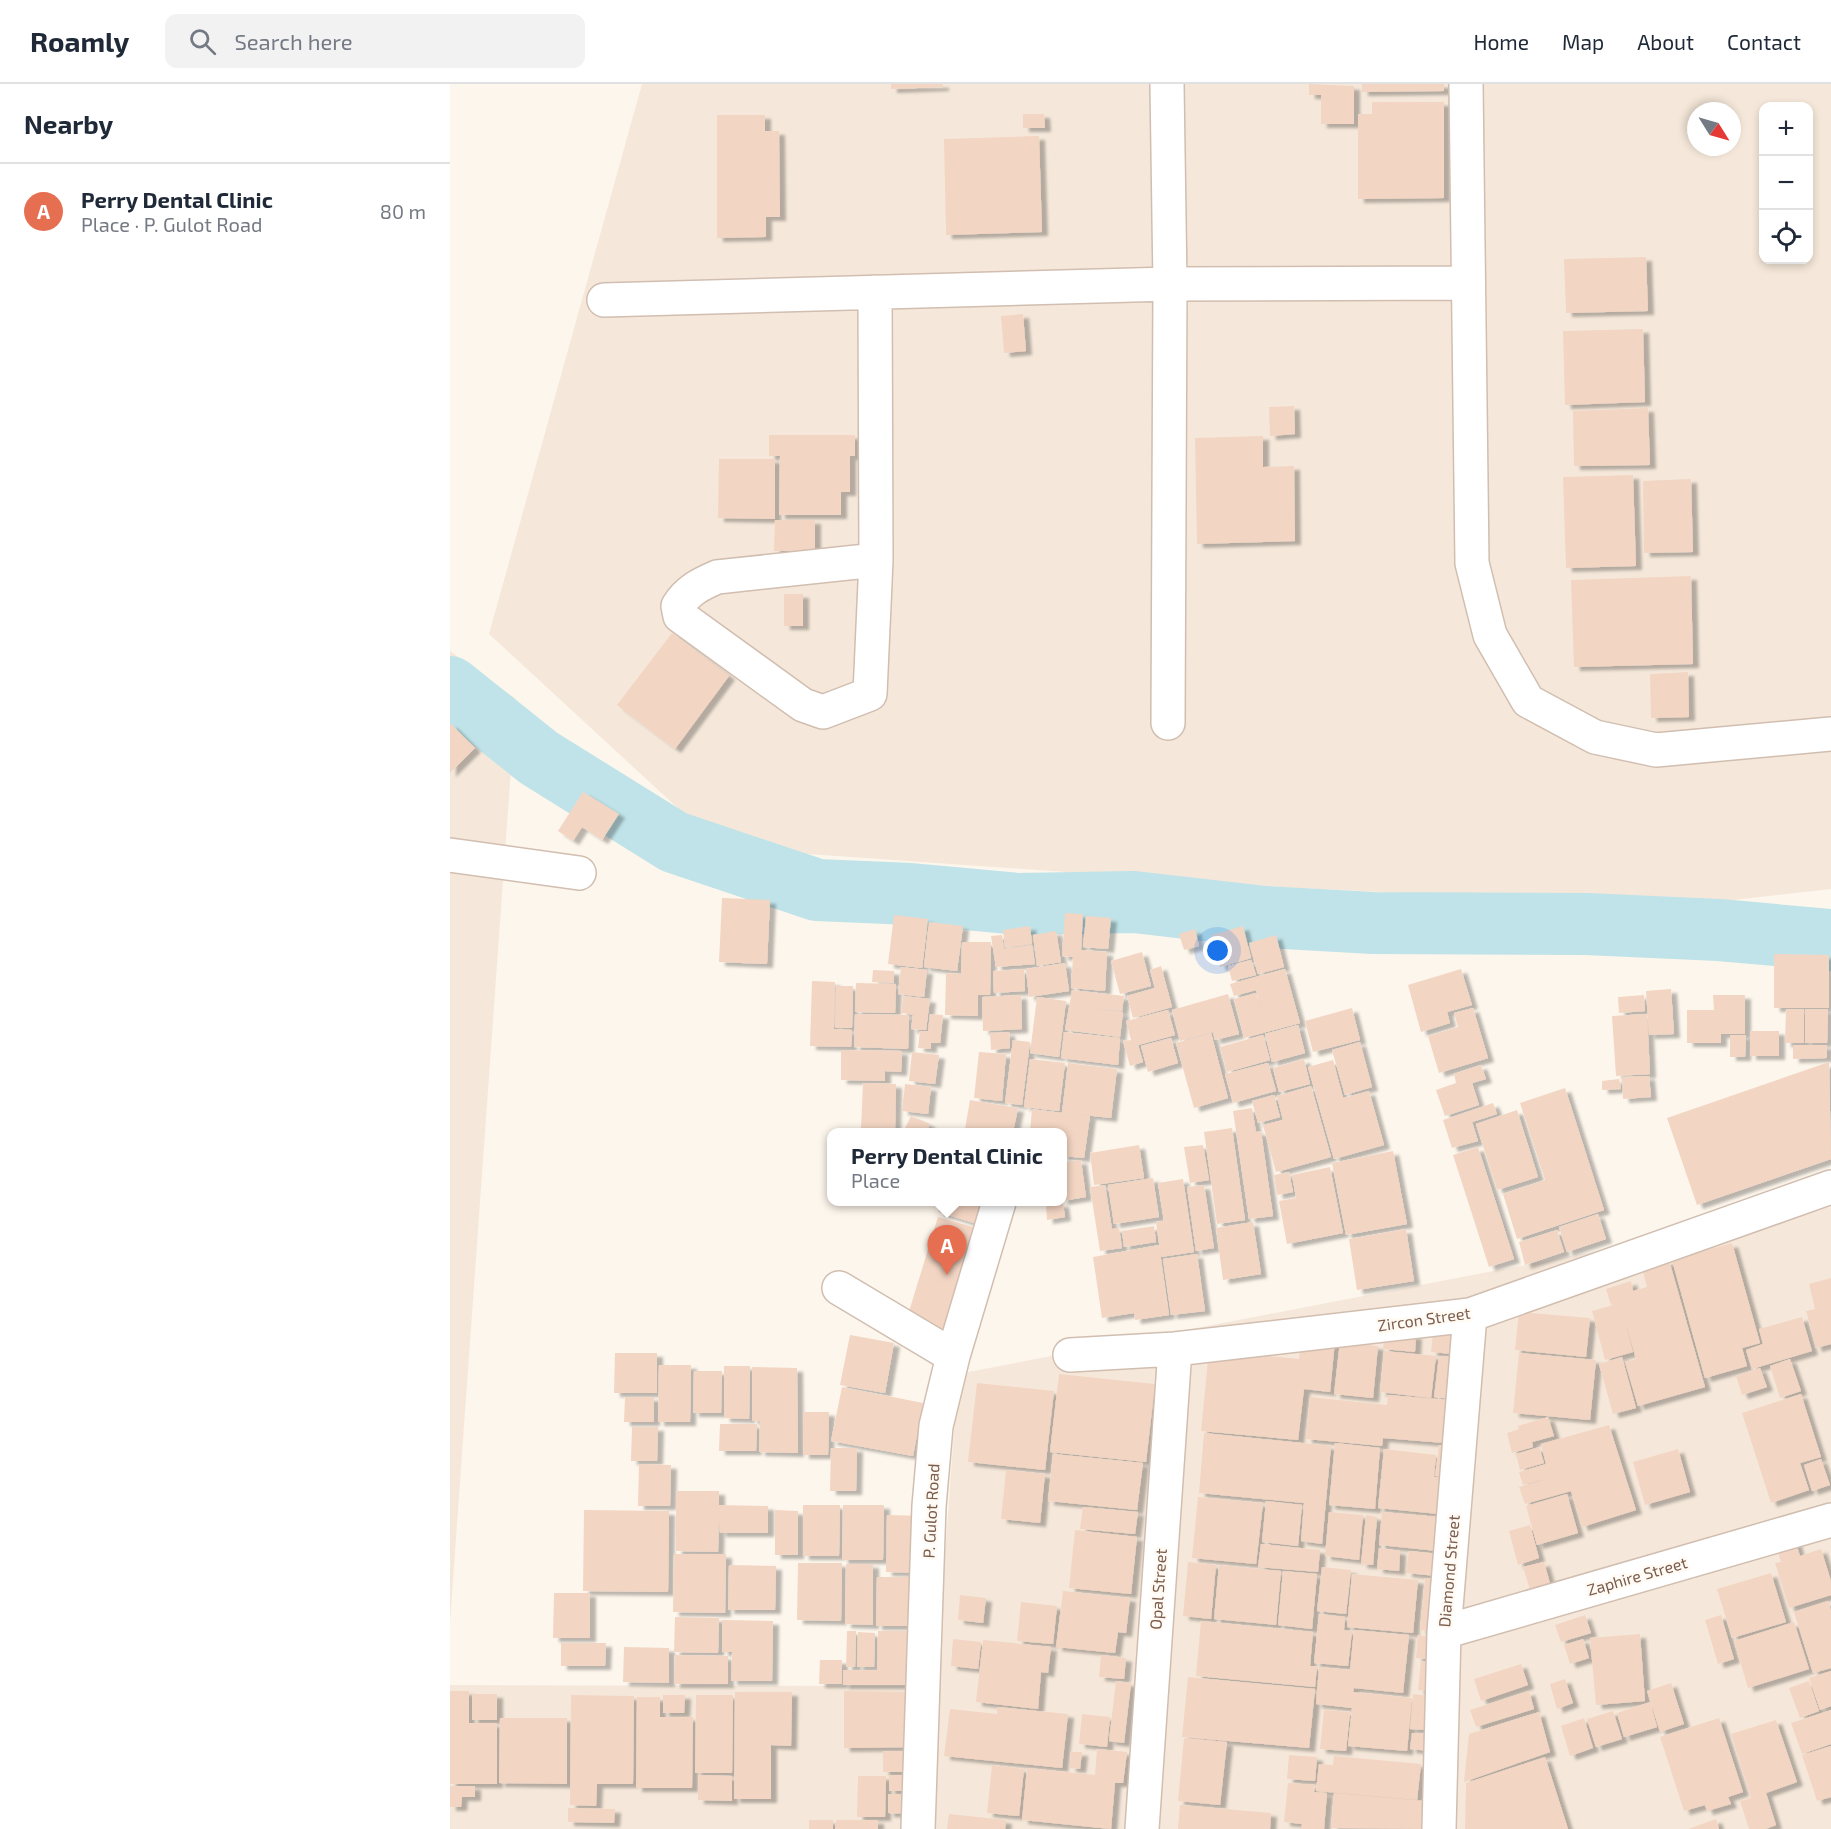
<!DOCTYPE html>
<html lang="en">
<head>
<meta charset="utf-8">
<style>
	:root { --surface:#fff; --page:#f2f2f3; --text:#1f2937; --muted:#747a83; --line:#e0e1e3; --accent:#e76f51 }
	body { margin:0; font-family:"Exo 2",sans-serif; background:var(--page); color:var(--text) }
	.controls { position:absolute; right:18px; top:18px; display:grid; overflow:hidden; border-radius:12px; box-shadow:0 3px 9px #0003 }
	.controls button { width:54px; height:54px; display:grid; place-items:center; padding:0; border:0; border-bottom:2px solid var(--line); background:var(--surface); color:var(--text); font:30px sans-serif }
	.compass { position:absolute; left:1237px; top:18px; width:54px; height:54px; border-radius:50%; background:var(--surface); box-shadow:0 3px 9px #0003; rotate:127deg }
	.you { position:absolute; left:768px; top:867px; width:21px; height:21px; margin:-15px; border:4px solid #fff; border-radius:50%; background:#1a73e8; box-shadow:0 0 0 9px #1a73e833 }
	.badge { display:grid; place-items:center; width:39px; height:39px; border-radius:50%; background:var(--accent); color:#fff; font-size:20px; font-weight:700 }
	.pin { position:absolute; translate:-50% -50px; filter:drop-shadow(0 2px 3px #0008) }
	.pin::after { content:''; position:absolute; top:32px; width:21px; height:18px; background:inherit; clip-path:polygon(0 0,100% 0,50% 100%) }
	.popup { position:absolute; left:377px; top:1044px; width:240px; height:78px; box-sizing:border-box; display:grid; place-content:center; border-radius:12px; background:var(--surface); filter:drop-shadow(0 2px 4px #0005); font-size:20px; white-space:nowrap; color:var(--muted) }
	.popup b { font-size:22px; color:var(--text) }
	.popup::after { content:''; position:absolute; left:50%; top:100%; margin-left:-12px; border:12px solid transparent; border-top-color:var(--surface) }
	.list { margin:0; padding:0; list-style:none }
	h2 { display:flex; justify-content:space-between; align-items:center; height:78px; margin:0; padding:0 24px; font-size:26px }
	h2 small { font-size:20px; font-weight:400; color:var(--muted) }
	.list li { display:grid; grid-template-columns:39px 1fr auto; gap:18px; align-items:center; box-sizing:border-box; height:96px; padding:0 24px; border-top:2px solid var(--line) }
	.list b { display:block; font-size:22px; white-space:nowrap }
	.list p { margin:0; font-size:20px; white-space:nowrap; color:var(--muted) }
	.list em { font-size:20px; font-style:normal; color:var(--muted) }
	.icon { flex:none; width:33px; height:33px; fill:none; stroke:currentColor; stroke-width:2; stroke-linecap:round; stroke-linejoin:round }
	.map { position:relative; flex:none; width:1381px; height:1745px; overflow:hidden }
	header { display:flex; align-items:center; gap:36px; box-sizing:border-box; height:84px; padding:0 30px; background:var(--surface); border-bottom:2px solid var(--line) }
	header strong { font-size:28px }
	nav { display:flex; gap:33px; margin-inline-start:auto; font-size:21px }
	.search { width:420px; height:54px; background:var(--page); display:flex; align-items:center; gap:15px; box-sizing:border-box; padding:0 21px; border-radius:12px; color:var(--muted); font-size:22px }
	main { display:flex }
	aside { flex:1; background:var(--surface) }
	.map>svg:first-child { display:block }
	.residential { fill:#f5e8da; fill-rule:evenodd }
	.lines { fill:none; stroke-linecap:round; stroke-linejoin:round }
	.river { stroke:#bfe3e8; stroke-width:62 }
	.building { fill:#f3d5c3; filter:url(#shadow) }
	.minor-casing { stroke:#d1beb0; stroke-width:36 }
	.minor { stroke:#fff; stroke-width:33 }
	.labels { text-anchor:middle; stroke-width:5; stroke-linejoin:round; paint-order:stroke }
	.street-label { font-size:16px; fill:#7a5c4d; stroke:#fffaf3 }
</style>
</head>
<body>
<header>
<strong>Roamly</strong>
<div class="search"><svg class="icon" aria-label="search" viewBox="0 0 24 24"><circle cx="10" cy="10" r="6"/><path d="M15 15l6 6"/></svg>Search here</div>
<nav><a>Home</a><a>Map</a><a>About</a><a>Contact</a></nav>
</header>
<main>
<aside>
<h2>Nearby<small></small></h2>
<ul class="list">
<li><span class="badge">A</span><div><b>Perry Dental Clinic</b><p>Place · P. Gulot Road</p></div><em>80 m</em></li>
</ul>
</aside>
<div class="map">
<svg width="1381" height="1745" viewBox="0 0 1381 1745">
	<defs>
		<filter id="shadow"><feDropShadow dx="6" dy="4" stdDeviation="1.5" flood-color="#0004"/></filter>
	</defs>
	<rect width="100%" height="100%" fill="#fdf6ec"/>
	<path class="residential" d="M192,0H1381V805L1230,822L847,804L271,764L39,550ZM1314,22H1358V176H1314ZM1246,27H1282V63H1246Z
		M0,567L66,615L0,1538Z
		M1381,1122V1745H479L481,1668L508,1290Z
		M0,1601L456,1602L454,1745H0Z"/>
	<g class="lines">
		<path class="river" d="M0,603L89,674L224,758L367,806L461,810L568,820L684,818L815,833L923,839L1136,840L1269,846L1381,856"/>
	</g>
	<path class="building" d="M441,0H493V3L441,5Z
		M859,0L904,2V40H871V11H859Z
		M912,0H994V7L912,8Z
		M922,18H994V114L908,115V30H922Z
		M573,30H594L595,44H573Z
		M267,31H315V47H329L330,133H316V153L267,154Z
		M589,52L592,148L496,151L494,55Z
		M1196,173L1198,227L1116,229L1114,175Z
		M573,230L576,267L554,269L551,232Z
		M1193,245L1195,318L1115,321L1113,247Z
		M844,322L845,350L820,352L819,323Z
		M1198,324L1200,381L1124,382L1123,327Z
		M319,351H405V372H400V408H391V431H329L330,372H319Z
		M813,352V383L844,382L845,457L747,460L745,354Z
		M269,375H325V435L268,434Z
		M1183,391L1186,482L1116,484L1113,393Z
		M1241,395L1243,468L1194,469L1193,397Z
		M325,436H365V467H324Z
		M1241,492L1243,580L1124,583L1121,496Z
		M334,510H353V542H334Z
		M222,549L279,592L225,665L167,621Z
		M1238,588L1239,633L1201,634L1200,590Z
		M0,639L25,664L0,689Z
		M133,708L169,730L152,756L132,743L123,757L108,747Z
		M272,814L320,816L317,880L269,878Z
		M615,829L633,830L631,866L657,868L655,907L621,904L623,873L612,872Z
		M444,831L478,835L472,884L438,880Z
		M636,832L661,834L658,865L633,863Z
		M479,838L513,842L507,887L474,883Z
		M580,842L582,860L555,864L553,846Z
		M793,842L801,874L770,883L762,851Z
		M745,845L749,862L734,866L729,850Z
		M606,847L611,878L587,882L583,851Z
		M552,851L554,865L582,861L585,880L546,883L541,852Z
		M826,851L834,883L808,890L799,859Z
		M512,858H541L540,911H528V932L495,931L496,889L511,890Z
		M692,868L701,902L670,910L661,877Z
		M1324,870L1379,871V924H1324Z
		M801,876L806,891L782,897L778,882Z
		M615,879L619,907L579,913L576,885Z
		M711,882L722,923L683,934L677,912L705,904L700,886Z
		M451,883L477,886L474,913L448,910Z
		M574,885L575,907L544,909L543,887Z
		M835,885L850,939L794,954L784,915L806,909L813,932L806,906L784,912L780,900Z
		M1011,885L1022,921L997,928L1000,939L971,948L958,901Z
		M423,886L444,887V899L422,898Z
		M362,897L385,898L384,945L402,946L401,963L360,962Z
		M406,899L446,900L445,929L405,928Z
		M386,902H403L402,944H385Z
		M1221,905L1224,950L1199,951L1196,907Z
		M622,906L674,912L672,927L637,924L673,928L670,953L615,946Z
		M778,910L789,950L765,956L763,948L730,957L722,926Z
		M571,911L572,945L533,947L532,913Z
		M1194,911L1195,927L1169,929L1168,913Z
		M1263,911H1295V950H1271V959H1237V926H1264Z
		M453,912L480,915L476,946L461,945L463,931H466L451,929Z
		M587,913L616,917L609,973L580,969Z
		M902,924L910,956L863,968L855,937Z
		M1023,924L1038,974L989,989L978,952L1008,943L1004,929Z
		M1336,925H1354V959H1335Z
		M1355,925H1378L1377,959H1355Z
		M718,926L725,951L688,961L693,978L680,982L673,957L681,956L676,937Z
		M405,930L459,931L458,965L404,963Z
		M480,930L493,931L490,959H481V965L468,964L470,947H478Z
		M1197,930L1200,990L1166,992L1162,932Z
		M848,941L855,969L822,978L815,950Z
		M1300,947H1329V972H1300Z
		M559,948L560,964L541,966L540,949Z
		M614,948L670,954L668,981L611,974Z
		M761,949L778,1014L744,1024L726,959Z
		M813,951L820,976L777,988L770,963Z
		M1280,951H1296L1295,973H1280Z
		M721,954L728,979L698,988L691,962Z
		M563,956L580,958L572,1021L555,1019Z
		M910,958L922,1003L895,1011L882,966Z
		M1343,961H1377V974L1343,975Z
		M391,966L452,967L451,988L435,987V997L391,996Z
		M462,968L489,971L485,1000L459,997Z
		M529,968L556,970L552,1017L524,1014Z
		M580,975L615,979L609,1027L574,1023Z
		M854,975L860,1000L829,1008L823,984Z
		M883,976L893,1014L919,1007L934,1061L884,1075L858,983Z
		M1379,978L1381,1075L1247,1121L1217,1034Z
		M618,979L667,985L661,1034L616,1029L640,1032L634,1074L612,1072V1048H580L582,1025L612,1029Z
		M818,979L826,1007L783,1019L775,990Z
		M1031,981L1036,995L1022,999L1029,1021L995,1032L986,1006L1006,999L1004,990Z
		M1199,992L1201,1013L1173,1015L1172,993Z
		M1169,995L1171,1005L1152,1006V997Z
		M413,999L446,1000L445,1046L411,1045Z
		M455,1000L481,1003L478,1030L452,1027Z
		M861,1002L881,1073L826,1088L813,1041L833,1036L827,1012Z
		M1115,1004L1154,1126L1067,1155L1053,1110L1095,1096L1070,1019Z
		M824,1011L830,1033L808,1039L802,1017Z
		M520,1016L568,1024L563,1048L515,1045Z
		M1043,1019L1047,1030L1022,1038L1028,1057L1002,1064L993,1036Z
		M802,1024L806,1048L811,1047L823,1132L799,1135L783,1027Z
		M1067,1026L1088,1093L1047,1106L1026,1040Z
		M461,1032L480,1040L476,1048H453Z
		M782,1044L795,1136L767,1140L754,1048Z
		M689,1061L694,1094L644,1101L640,1069Z
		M753,1061L759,1096L740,1099L734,1063Z
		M1028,1063L1064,1175L1039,1183L1003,1071Z
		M943,1067L957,1140L896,1151L882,1079Z
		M631,1076L636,1113L612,1117V1078Z
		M880,1083L893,1149L837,1160L829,1117L846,1114L842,1091Z
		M839,1088L843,1108L827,1111L824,1091Z
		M703,1094L709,1133L664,1140L658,1101Z
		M733,1095L744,1168L711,1173L706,1138L714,1137L708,1099Z
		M655,1101L662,1145L669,1144L672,1164L650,1167L640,1103Z
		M754,1101L764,1164L746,1167L737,1103Z
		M491,1118H545L537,1143L488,1128Z
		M613,1119L615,1133L597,1136L596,1121Z
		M1148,1130L1156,1155L1117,1168L1109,1143Z
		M488,1133L537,1147L506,1249L457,1234Z
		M803,1138L811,1190L773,1196L766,1144Z
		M704,1142L706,1158L674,1163L672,1147Z
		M956,1145L964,1197L907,1206L899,1155Z
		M1107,1146L1114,1168L1075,1181L1069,1158Z
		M1282,1159L1310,1259L1292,1264L1297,1282L1255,1294L1222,1176Z
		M709,1161L719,1231L685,1236L684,1229L652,1234L643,1173Z
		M747,1170L755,1227L721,1231L713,1175Z
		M1219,1176L1255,1303L1188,1322L1175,1278L1186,1275L1175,1237L1183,1268L1155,1276L1142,1227L1167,1220L1161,1221L1156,1205L1181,1197L1183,1207L1197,1203L1192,1184Z
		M1381,1194V1260L1366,1264L1356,1227L1365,1225L1359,1200Z
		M1069,1228L1140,1234L1136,1273L1065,1266Z
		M1352,1233L1362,1267L1302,1285L1296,1266L1313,1260L1309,1245Z
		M935,1249L966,1251L965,1268L933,1265Z
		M983,1250L1015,1253L1013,1271L981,1268Z
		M400,1251L444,1259L435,1309L390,1301Z
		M851,1254L885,1257L880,1308L854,1305L848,1356L751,1347L759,1266L849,1275Z
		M890,1258L928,1262L923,1314L884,1310Z
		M934,1267L986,1272L981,1314L930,1308Z
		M165,1269H207V1309H164Z
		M1069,1269L1146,1276L1140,1336L1063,1329Z
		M989,1272L1015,1274L1011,1316L984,1313Z
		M1172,1273L1186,1324L1163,1330L1149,1280Z
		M1340,1275L1351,1307L1330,1314L1320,1282Z
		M209,1281H241L240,1338H208Z
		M274,1282H300L299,1335L274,1334Z
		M302,1283L347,1284L348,1369L309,1368L310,1337H302Z
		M1310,1284L1317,1303L1292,1311L1286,1292Z
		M244,1287H272L271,1329H243Z
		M609,1290L705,1300L696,1378L600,1368Z
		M527,1299L604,1307L595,1386L518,1378Z
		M392,1303L473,1319L463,1372L381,1357Z
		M1351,1310L1371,1373L1350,1379L1359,1406L1321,1419L1292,1329Z
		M938,1311L1011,1317L1007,1360L933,1354L932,1362L856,1355L860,1313L937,1321Z
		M175,1313H204V1338H174Z
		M353,1328H379L378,1371H353Z
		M1098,1333L1104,1352L1082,1358L1083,1363L1062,1369L1057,1349L1069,1345L1068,1342Z
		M270,1340H307L306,1367H269Z
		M1159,1341L1186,1426L1132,1443L1121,1407L1075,1420L1069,1403L1100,1394L1073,1401L1069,1388L1096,1380L1091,1360Z
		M182,1343H208L207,1377H181Z
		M754,1349L881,1362L872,1460L851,1457L854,1419L749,1409Z
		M885,1359L930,1364L925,1425L879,1421Z
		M989,1361L1008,1362L1005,1394L985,1392Z
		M1089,1363L1094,1379L1070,1386L1066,1370Z
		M381,1364H407L406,1407H380Z
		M934,1365L986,1371L984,1393L1002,1395L999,1431L928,1424Z
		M1228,1365L1240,1408L1195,1421L1183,1378Z
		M603,1370L693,1379L687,1426L598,1417Z
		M1371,1375L1380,1401L1362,1407L1354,1381Z
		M189,1380L221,1381L220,1422H188Z
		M556,1386L595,1390L590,1439L551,1435Z
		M226,1407H269V1421L318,1422V1449H270L269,1435L268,1468L226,1467Z
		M1117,1410L1128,1449L1087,1461L1076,1422Z
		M748,1413L813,1419L806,1480L742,1474Z
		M816,1417L852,1421L848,1462L812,1458Z
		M353,1421H390L389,1472H353Z
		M393,1421H434L433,1476H392Z
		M633,1423L688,1428L685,1450L630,1445Z
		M134,1426L219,1427L218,1508L133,1507Z
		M325,1426L348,1427V1471H325Z
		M879,1428L913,1431L909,1476L875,1472Z
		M932,1428L1000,1434L997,1468L929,1461Z
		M437,1431L476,1432L475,1489L436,1488Z
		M916,1431L927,1433L923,1481L911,1480Z
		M1080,1441L1089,1474L1068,1481L1059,1447Z
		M625,1446L687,1453L681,1510L619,1504Z
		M1345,1456L1350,1472L1371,1465L1381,1497V1511L1339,1524L1325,1479L1331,1478L1326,1462Z
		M811,1460L870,1466L868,1488L808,1483Z
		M929,1464L950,1467L949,1487L927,1485Z
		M959,1467L999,1471L997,1493L956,1489Z
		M224,1470H276L275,1529L223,1528Z
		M738,1478L766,1481L761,1535L733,1532Z
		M1094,1478L1101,1503L1081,1509L1073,1483Z
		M348,1479H392L391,1537L347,1536Z
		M396,1480H423V1541L395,1540Z
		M279,1481L326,1482L325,1526H278Z
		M769,1481L831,1487L826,1541L764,1535Z
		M872,1483L901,1486L896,1530L867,1527Z
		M833,1487L867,1490L862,1545L828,1541Z
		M1321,1489L1336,1538L1282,1554L1267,1505Z
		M902,1490L968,1496L963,1549L897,1543Z
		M427,1493H474L473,1542H426Z
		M975,1494L997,1496L992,1548L970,1546Z
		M613,1507L680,1514L676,1549L668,1548L665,1569L606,1563Z
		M104,1509H140V1554H103Z
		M510,1511L536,1514L533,1539L508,1536Z
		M1378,1517L1381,1527V1584L1363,1589L1344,1528Z
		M571,1518L607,1522L603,1560L567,1557Z
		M869,1530L895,1533L894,1546L902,1547L898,1582L864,1579Z
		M1135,1531L1141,1549L1111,1558L1105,1541Z
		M1271,1531L1284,1575L1268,1580L1255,1536Z
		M225,1533L269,1534L268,1569L224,1568Z
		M272,1536L323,1537L322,1597H281L282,1568H272Z
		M751,1537L863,1548L860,1582H867L865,1603L746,1592Z
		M1344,1538L1359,1585L1298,1604L1284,1557Z
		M904,1546L959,1551L953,1609L904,1604L903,1608L962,1614L957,1667L898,1662L902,1624L866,1620L869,1583L900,1586Z
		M397,1547H406L405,1583H396Z
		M428,1547H472L471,1601H393V1586H427Z
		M408,1548L425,1549L424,1583H407Z
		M1190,1550L1195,1617L1146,1621L1140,1554Z
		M968,1551L992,1554L990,1576L966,1574Z
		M503,1555L531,1558L528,1585L501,1582Z
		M1133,1555L1139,1574L1120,1580L1114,1561Z
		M533,1556L601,1563L598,1589L591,1588L588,1625L526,1618Z
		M111,1559H156L155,1582H111Z
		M174,1563L219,1564V1599L173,1598Z
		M225,1571L278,1572V1600H224Z
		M651,1571L676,1574L674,1595L649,1593Z
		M370,1576H392V1600H369Z
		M971,1577L992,1578L989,1608L968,1606Z
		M1071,1580L1078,1601L1031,1617L1024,1595Z
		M1381,1587V1622L1370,1626L1359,1594Z
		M738,1593L865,1605L859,1664L732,1653Z
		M1115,1595L1123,1619L1107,1625L1100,1600Z
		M666,1597L681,1599L674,1659L659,1657Z
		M1359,1597L1369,1627L1350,1634L1339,1604Z
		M1221,1599L1234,1640L1210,1648L1197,1607Z
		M0,1607H19V1639H47V1700H0Z
		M394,1607L472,1608L470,1663L394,1664Z
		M1079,1607L1084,1625L1026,1643L1020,1626Z
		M285,1608H342L341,1662L321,1661V1715H284Z
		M22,1610H47V1636H22Z
		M963,1610L992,1613L988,1647L960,1645Z
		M121,1611L184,1612L183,1700H147L146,1722L120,1721Z
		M213,1611H235L234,1629H213Z
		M246,1611H283L282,1689H245Z
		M187,1613H210V1633H243L242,1704H186Z
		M1200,1618L1207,1643L1174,1653L1167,1629Z
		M547,1623L618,1630L612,1684L494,1672L500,1625L547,1630Z
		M874,1626L900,1628L896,1667L870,1665Z
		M1381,1626V1660L1352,1670L1341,1639Z
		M1163,1627L1172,1655L1146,1663L1137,1635Z
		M1089,1628L1100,1668L1014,1698L1019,1650Z
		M632,1630L660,1633L657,1663L629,1660Z
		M50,1634H117V1700L49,1699Z
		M1134,1634L1143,1664L1120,1672L1111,1642Z
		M1269,1634L1293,1708L1278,1713L1281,1720L1257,1727L1255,1721L1234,1727L1210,1653Z
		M1326,1636L1347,1698L1316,1709L1326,1741L1316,1745H1299L1290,1717L1301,1714L1281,1650Z
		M962,1649L991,1651L989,1668L960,1665Z
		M734,1654L777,1658L770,1721L728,1717Z
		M1381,1662V1713L1367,1717L1352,1671Z
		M647,1665L677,1668L673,1699H665L661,1745L572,1736L577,1684L645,1691Z
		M433,1667H469V1688H433Z
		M621,1668H632L630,1685L620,1684Z
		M839,1671L867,1673L865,1697L837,1695Z
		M884,1672L971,1680L967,1716L866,1707L869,1680L883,1681Z
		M1095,1673L1118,1745H1015L1016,1699Z
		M542,1681L574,1685L569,1732L537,1729Z
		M248,1691L282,1692V1717L248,1716Z
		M439,1691H464L463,1707H439Z
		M408,1692H436L435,1733H407Z
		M838,1699L865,1701L864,1708L877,1709L874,1745H851L852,1740L834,1738Z
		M0,1702H25V1713H12L11,1723H0Z
		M884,1709L975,1717L973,1745L881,1744Z
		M438,1710H463V1730L438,1729Z
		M730,1721L821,1729L820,1745H728Z
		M118,1724L165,1725L164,1739L118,1738Z
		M499,1730L556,1736L555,1745H497Z
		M1266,1735L1269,1745H1238Z
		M359,1736H383V1745H359Z
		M386,1736H428V1745H385Z"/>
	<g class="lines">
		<g class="minor-casing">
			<path id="minor" d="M717,0L720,200L718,639
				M1016,0L1022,479L1040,551L1078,617L1145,653L1206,666L1381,650
				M425,208L426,476L420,610L373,628L353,621L230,532L228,522C238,506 251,500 267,493L426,476
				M154,216L720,200L1018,199
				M0,771L129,789
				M389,1204L503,1272
				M620,1271L725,1265L1020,1231L1381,1103
				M994,1548L1381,1436
				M468,1745L479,1422L486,1342L503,1272L549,1118
				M692,1745L725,1265
				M989,1745L994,1548L1020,1231"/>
		</g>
		<use href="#minor" class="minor"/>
	</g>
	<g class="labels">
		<g class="street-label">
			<text transform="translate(974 1235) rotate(-8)" y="6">Zircon Street</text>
			<text transform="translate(481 1427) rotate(-87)" y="6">P. Gulot Road</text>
			<text transform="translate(999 1487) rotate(-85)" y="6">Diamond Street</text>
			<text transform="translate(1187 1492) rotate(-16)" y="6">Zaphire Street</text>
			<text transform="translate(708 1505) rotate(-86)" y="6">Opal Street</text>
		</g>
	</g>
</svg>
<div class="controls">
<button>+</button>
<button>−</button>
<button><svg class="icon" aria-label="locate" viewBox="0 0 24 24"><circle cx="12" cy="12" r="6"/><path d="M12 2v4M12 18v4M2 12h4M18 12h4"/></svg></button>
</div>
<svg class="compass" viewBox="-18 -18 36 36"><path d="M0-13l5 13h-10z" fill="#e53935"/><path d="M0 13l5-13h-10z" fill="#747a83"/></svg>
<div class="you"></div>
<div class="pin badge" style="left:497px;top:1191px">A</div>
<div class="popup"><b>Perry Dental Clinic</b>Place</div>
</div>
</main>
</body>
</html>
